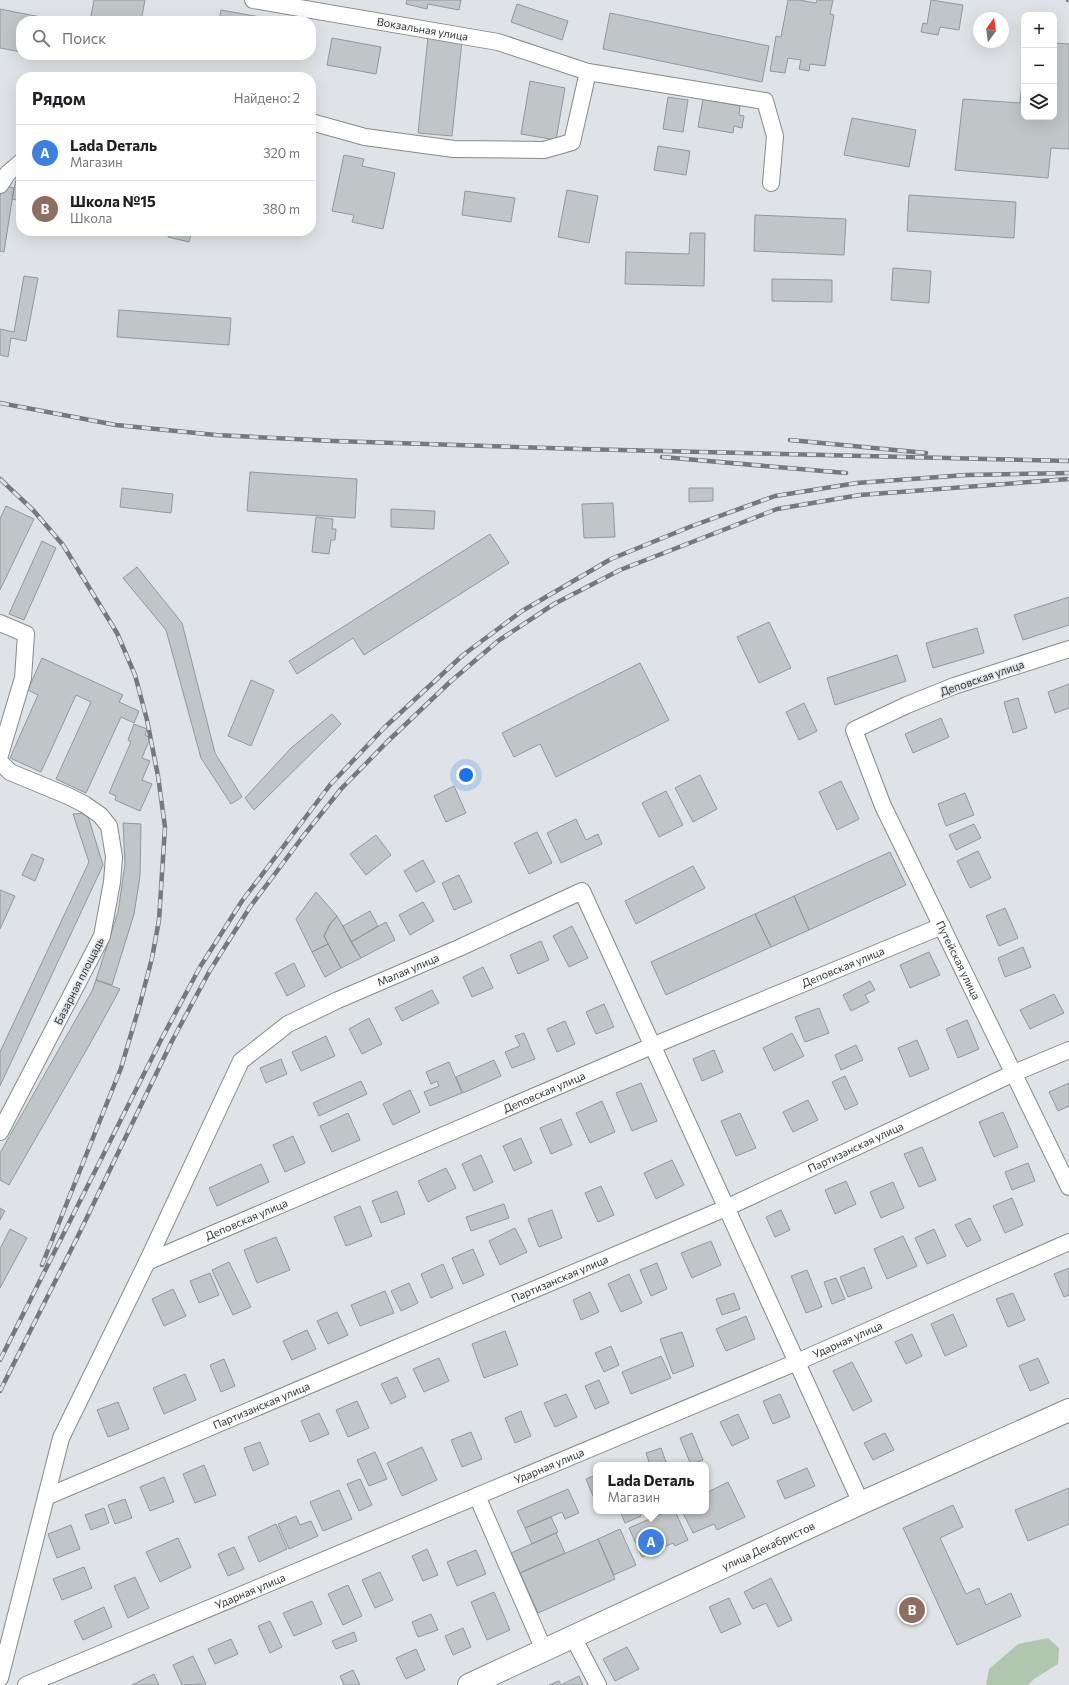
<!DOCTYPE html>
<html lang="ru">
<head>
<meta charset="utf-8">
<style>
	:root { --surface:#fff; --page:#f6f6f6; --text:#202124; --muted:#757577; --line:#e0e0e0; --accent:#1a73e8 }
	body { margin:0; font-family:Commissioner,sans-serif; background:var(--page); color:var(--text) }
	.controls { position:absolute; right:12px; top:12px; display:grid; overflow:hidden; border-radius:8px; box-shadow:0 4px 16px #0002 }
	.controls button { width:36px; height:36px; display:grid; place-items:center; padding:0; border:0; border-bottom:1px solid var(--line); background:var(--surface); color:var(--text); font:20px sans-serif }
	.compass { position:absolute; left:973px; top:12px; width:36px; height:36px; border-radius:50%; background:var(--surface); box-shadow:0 4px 16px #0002; rotate:14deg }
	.you { position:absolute; left:466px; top:775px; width:14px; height:14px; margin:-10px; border:3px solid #fff; border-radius:50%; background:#1a73e8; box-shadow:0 0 0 6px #1a73e833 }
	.badge { display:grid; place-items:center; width:26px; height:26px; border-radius:50%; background:var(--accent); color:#fff; font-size:13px; font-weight:700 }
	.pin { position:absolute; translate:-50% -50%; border:2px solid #fff; box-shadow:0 1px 4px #0006 }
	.popup { position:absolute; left:593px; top:1462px; width:116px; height:52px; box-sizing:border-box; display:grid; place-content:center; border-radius:8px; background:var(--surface); filter:drop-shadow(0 1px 3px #0005); font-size:13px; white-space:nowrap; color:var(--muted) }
	.popup b { font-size:15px; color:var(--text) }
	.popup::after { content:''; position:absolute; left:50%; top:100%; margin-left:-8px; border:8px solid transparent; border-top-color:var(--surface) }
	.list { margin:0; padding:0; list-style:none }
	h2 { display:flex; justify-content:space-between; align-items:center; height:52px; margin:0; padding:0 16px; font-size:17px }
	h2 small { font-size:13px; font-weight:400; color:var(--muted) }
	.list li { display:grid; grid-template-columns:26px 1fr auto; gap:12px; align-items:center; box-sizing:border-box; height:56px; padding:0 16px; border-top:1px solid var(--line) }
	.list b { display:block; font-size:15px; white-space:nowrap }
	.list p { margin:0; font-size:13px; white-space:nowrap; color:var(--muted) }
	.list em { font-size:13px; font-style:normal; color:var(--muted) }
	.icon { flex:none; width:22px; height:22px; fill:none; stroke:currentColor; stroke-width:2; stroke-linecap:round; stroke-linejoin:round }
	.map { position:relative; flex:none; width:1069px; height:1685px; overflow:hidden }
	.search { position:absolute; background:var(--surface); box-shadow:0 4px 16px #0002; left:16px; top:16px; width:300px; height:44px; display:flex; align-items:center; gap:10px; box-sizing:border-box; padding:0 14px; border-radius:16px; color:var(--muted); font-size:15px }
	.panel { position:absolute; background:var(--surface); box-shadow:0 4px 16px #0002; left:16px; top:72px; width:300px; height:164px; border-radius:16px }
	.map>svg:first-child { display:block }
	.green { fill:#b1c6ae }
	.building { fill:#c0c5c8; stroke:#93979a }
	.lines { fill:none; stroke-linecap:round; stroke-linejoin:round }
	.street-casing { stroke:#858a8d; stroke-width:18 }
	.primary-casing { stroke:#858a8d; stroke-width:24 }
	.street { stroke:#fff; stroke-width:16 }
	.primary { stroke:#fff; stroke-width:22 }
	.rail-casing { stroke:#76787a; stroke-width:4.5 }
	.rail { stroke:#dfe3e7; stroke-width:3; stroke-dasharray:9; stroke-linecap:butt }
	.labels { text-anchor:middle; stroke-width:3; stroke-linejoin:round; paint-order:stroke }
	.street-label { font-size:11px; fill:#333536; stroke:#dfe3e7 }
</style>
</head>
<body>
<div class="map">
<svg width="1069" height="1685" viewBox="0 0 1069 1685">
	<rect width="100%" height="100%" fill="#dfe3e7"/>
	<path class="green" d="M1048,1638L1059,1648L1058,1664L1034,1679L1028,1685H986L989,1669L1018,1644Z"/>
	<path class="building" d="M94,0H145L141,21H90Z
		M407,0H461L459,10L428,4L427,9L406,4Z
		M788,0H799L816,3L817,0H833L830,14L834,15L825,66L810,64L809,71L799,69L801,60L788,58L785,73L770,71L776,36L781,37Z
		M931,0L963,5L959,30L940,27L938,35L921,32L923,23L927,24Z
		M517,4L568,21L562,40L511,22Z
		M0,9L61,21H21V52L0,48Z
		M221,10L277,20V21H219Z
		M610,13L769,46L762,82L603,49Z
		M428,37L462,41L452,136L418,133Z
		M332,38L381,47L376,74L327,65Z
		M1054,43L1069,44V149L1051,148L1048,178L955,170L963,99L1020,103L1024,59V117H1054Z
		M530,81L565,88L556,140L521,134Z
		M668,97L688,100L683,132L663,129Z
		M703,99L740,106L739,115L744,116L742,128L734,126L733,133L698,127Z
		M852,118L916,130L909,167L844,155Z
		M658,146L690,151L686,175L654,170Z
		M344,155L364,159L362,166L395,173L383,229L352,222L354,215L332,211Z
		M19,166H21V201L12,199Z
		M2,185L14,188L4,252L0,251V197Z
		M567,190L598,196L589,243L558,237Z
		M465,191L515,198L511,222L462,215Z
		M909,195L1016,202L1014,238L907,231Z
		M755,215L846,219L844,255L754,251Z
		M170,231H192L189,242L168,237Z
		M690,233H705L704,286L625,284L626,252L689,254Z
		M893,268L931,271L929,303L891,300Z
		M24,276L38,278L26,341L11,338L8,357L0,355V329L14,332Z
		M772,279L832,280V302L772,301Z
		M119,310L231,318L229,345L117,337Z
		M250,472L357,479L355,518L247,511Z
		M122,488L173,494L171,513L120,507Z
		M689,488H713V501L689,502Z
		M613,503L615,537L584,538L582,504Z
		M6,506L34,519L0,590V519Z
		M391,509L435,511L434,529L391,527Z
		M316,517L333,519L332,529H336L335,540H331L329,554L312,552Z
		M490,534L509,563L364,655L353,638L297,674L289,661Z
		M42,541L56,548L24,620L9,614Z
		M137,567L182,623L215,753L242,797L231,804L201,758L166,630L123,578Z
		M1069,597V625L1023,640L1014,615Z
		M769,622L791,668L759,683L737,637Z
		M977,628L984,653L933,668L926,643Z
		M897,655L906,681L835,705L827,678Z
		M42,658L123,695L119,702L139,711L134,723L121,717L86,793L56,779L91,702L76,695L41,772L10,758L38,695L28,690Z
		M640,663L669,720L556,777L540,744L514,757L502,733Z
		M251,680L274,690L251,746L228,736Z
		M1069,684V708L1055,713L1048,692Z
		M1018,698L1027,728L1013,733L1004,702Z
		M804,703L817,731L799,740L786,712Z
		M332,714L341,724L254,810L245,798L291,748Z
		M941,718L949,737L913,753L905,734Z
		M134,724L147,729L145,735L150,738L142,758L150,761L142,780L152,784L140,811L115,800L116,796L109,793L131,742L128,740Z
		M700,775L717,809L693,822L675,788Z
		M841,781L859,819L837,830L819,792Z
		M454,786L466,813L446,822L434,796Z
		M666,791L683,825L659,837L642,803Z
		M965,793L974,815L946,826L938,804Z
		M87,813L103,865L0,1086V1052L89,862L73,814Z
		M576,819L586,840L598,834L602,844L561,863L547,833Z
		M123,823L141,824L140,876L134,914L112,985L96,980L118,912L125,864Z
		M974,824L981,838L956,850L949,835Z
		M537,832L552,863L529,874L514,843Z
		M376,835L391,855L366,875L350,854Z
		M978,851L991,878L970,888L957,861Z
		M890,852L906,885L809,930L794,896Z
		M32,854L44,859L35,881L22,875Z
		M423,860L435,882L416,892L404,871Z
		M693,866L705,888L636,924L625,901Z
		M459,875L472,902L454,910L442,883Z
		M0,890L15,896L0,929Z
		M316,892L337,916L330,924L324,936L328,944L312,952L296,919Z
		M794,896L809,930L771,947L755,914Z
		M423,902L434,921L410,935L399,915Z
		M1005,908L1018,938L999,946L986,916Z
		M370,911L378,926L351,942L343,926Z
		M755,914L771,947L666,995L651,962Z
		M337,916L361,958L341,968L324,936L330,924Z
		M386,922L395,940L361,958L351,942Z
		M572,926L588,958L569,967L553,936Z
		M541,941L549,960L518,974L510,955Z
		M328,944L341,968L325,977L312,952Z
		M1023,947L1031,967L1005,977L998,958Z
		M929,952L940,975L910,988L900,965Z
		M294,963L305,986L287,996L275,973Z
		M483,967L493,988L472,997L463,977Z
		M96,980L120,989L91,1042L9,1185L0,1180V1153L92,991Z
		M870,981L875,990L865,995L869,1002L851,1011L843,995Z
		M432,990L439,1003L402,1021L395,1008Z
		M1054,994L1064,1013L1030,1029L1020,1010Z
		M604,1004L614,1027L596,1034L586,1012Z
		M819,1008L829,1033L805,1042L795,1017Z
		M369,1018L382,1044L362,1054L349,1029Z
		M967,1020L979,1049L958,1058L946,1029Z
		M565,1021L575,1044L557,1052L547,1029Z
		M524,1033L535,1059L512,1068L505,1052L520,1046L515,1036Z
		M792,1033L804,1056L774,1071L763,1048Z
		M326,1036L335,1056L301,1071L292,1052Z
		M917,1040L929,1069L910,1077L898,1048Z
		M856,1045L863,1060L841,1070L835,1055Z
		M714,1050L723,1072L702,1081L693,1059Z
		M281,1059L287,1074L266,1083L260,1068Z
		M494,1060L501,1076L463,1093L456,1077Z
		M449,1062L462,1093L430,1106L424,1092L439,1086L437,1081L431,1084L426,1072Z
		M845,1076L858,1104L845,1110L832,1082Z
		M361,1081L367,1094L319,1116L313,1103Z
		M641,1083L657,1121L632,1131L616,1093Z
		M1069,1083V1106L1058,1111L1049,1092Z
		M410,1090L420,1112L393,1125L383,1104Z
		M808,1100L818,1120L793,1132L783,1112Z
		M602,1101L615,1132L590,1143L576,1113Z
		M1003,1112L1018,1147L994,1157L979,1122Z
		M348,1113L360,1140L332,1152L320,1126Z
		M740,1113L756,1148L736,1156L721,1121Z
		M561,1119L572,1145L551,1154L540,1128Z
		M293,1136L305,1163L285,1172L273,1145Z
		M521,1138L532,1163L514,1171L503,1146Z
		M922,1147L936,1180L919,1187L904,1154Z
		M481,1155L493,1182L474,1191L462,1164Z
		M672,1160L684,1185L656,1199L644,1173Z
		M1028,1163L1035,1181L1012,1190L1005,1172Z
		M261,1164L269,1182L217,1206L209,1188Z
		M446,1168L456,1188L428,1202L418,1181Z
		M846,1181L856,1204L835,1214L825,1190Z
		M893,1182L904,1208L881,1218L870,1192Z
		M601,1186L614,1215L598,1222L585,1193Z
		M397,1191L405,1214L381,1223L372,1201Z
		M1012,1198L1023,1225L1005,1233L993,1206Z
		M504,1204L509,1218L471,1231L466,1217Z
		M360,1206L372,1236L346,1246L334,1217Z
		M0,1208L5,1211L0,1220Z
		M552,1210L562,1238L539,1247L528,1219Z
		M781,1210L790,1230L775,1237L766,1217Z
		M970,1218L981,1240L967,1247L955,1225Z
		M515,1228L527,1252L500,1265L489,1241Z
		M10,1229L27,1238L0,1288V1249Z
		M934,1229L946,1256L927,1264L915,1238Z
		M903,1236L917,1266L887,1279L874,1249Z
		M276,1237L290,1270L257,1283L244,1250Z
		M711,1241L721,1265L692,1278L681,1253Z
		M473,1249L484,1275L463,1284L452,1258Z
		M229,1262L251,1307L233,1315L212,1270Z
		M657,1263L667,1289L651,1296L640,1270Z
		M443,1264L453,1288L431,1298L421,1274Z
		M864,1267L872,1288L848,1297L840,1277Z
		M1069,1268V1295L1064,1297L1054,1274Z
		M807,1270L822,1307L806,1313L791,1276Z
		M210,1273L219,1295L199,1303L190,1281Z
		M629,1274L642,1303L621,1312L608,1284Z
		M836,1278L845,1299L832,1304L824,1282Z
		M409,1283L418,1303L401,1311L391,1291Z
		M173,1289L186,1316L164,1326L152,1299Z
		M385,1291L394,1313L360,1326L351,1305Z
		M590,1292L599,1312L581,1320L573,1300Z
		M734,1293L740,1309L722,1315L716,1299Z
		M1013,1293L1025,1320L1008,1327L996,1299Z
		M337,1312L348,1335L328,1344L317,1321Z
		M953,1314L967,1346L945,1356L931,1324Z
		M746,1316L755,1339L726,1351L716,1329Z
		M307,1330L316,1349L292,1360L283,1341Z
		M505,1331L518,1365L484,1378L472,1344Z
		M682,1332L694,1366L673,1374L660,1339Z
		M912,1334L922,1356L906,1364L895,1342Z
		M611,1346L619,1365L604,1372L595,1353Z
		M661,1356L671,1378L631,1394L622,1372Z
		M439,1358L449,1381L424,1392L413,1369Z
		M1038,1358L1049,1383L1030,1391L1019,1366Z
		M224,1359L235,1386L221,1392L210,1365Z
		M852,1362L872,1401L853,1411L833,1371Z
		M185,1374L196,1400L164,1414L153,1388Z
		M397,1377L406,1397L391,1404L381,1384Z
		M599,1380L609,1403L595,1409L585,1386Z
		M566,1394L577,1417L555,1427L544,1403Z
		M780,1394L790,1417L773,1424L763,1401Z
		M357,1401L369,1428L348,1437L336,1410Z
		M118,1402L129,1429L108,1437L97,1410Z
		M521,1411L531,1436L515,1443L505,1418Z
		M319,1413L329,1434L310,1442L301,1421Z
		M738,1414L749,1438L732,1446L720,1422Z
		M471,1432L482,1459L462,1467L451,1440Z
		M692,1433L703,1460L691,1465L680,1438Z
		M885,1433L894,1450L873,1460L864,1443Z
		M260,1442L269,1464L253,1471L244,1448Z
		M422,1447L437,1480L402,1496L387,1463Z
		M661,1448L667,1465H650L646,1453Z
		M375,1452L387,1479L369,1486L357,1460Z
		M204,1465L216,1495L195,1503L183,1474Z
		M807,1468L815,1486L785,1499L777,1481Z
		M596,1475V1503L586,1479Z
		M164,1477L174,1502L150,1511L140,1487Z
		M360,1479L372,1505L359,1511L347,1484Z
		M728,1482L745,1517L717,1530L714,1524L693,1533L682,1511H706V1493Z
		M1069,1488V1524L1028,1541L1015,1510Z
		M568,1489L579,1513L565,1519L562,1512L525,1528L517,1511Z
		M339,1490L352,1519L323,1531L310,1502Z
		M125,1499L132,1518L115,1524L108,1505Z
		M953,1505L963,1527L940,1538L966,1594L979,1588L986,1605L1011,1593L1021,1616L957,1645L903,1528Z
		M104,1508L109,1523L91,1530L85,1515Z
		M620,1511H639L641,1516L625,1523Z
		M668,1511H675L688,1540L675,1546L673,1543L642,1557L629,1528Z
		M296,1516L300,1525L311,1521L318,1536L289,1549L278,1524Z
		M551,1517L558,1532L532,1544L525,1528Z
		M276,1524L287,1549L259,1562L248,1537Z
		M71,1525L80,1549L57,1558L48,1534Z
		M620,1529L636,1565L614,1575L598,1539Z
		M556,1533L565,1553L520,1573L511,1553Z
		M178,1538L191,1567L160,1582L146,1552Z
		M598,1539L615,1579L538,1613L520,1573Z
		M234,1547L244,1569L228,1576L218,1554Z
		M427,1549L438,1575L423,1581L412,1556Z
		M476,1550L486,1574L457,1586L447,1562Z
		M84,1567L92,1588L62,1600L53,1579Z
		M380,1572L393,1600L375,1608L362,1580Z
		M135,1577L149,1608L128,1618L114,1586Z
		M771,1578L792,1620L778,1627L766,1603L753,1609L744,1592Z
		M348,1585L362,1616L343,1625L328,1594Z
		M494,1592L510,1630L487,1640L471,1602Z
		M729,1598L741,1624L721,1633L709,1607Z
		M312,1601L322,1624L294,1636L283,1613Z
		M104,1607L112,1627L83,1640L74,1621Z
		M431,1614L438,1630L418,1637L412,1622Z
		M270,1621L282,1647L270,1653L258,1626Z
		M463,1628L471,1647L453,1655L445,1636Z
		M354,1632L357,1641L336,1649L332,1641Z
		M231,1639L238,1654L215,1664L208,1649Z
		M627,1647L639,1669L615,1681L603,1659Z
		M416,1649L425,1670L406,1679L396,1658Z
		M193,1656L206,1684L182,1685L173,1665Z
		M353,1670L360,1685H344L340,1676Z
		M154,1674L159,1685H132Z
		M579,1676L583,1685H561Z
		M559,1681L561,1685H549Z"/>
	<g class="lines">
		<g class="street-casing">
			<g id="street">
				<path id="s1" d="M253,0L498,42L588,72L765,101L775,136L771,183"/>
				<path d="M311,122L365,137L454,149L544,150L572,142L588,72"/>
				<path d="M0,185L8,173L21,162"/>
				<path d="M0,623L26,634L23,678L0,755"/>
				<path id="s2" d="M1069,649L954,686L907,705L854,730L883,806L1069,1187"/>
				<path d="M0,762L10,772L68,796L84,804L100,815L109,826L114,857L112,882L102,936L0,1132"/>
				<path id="s3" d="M147,1262L652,1046L942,926"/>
				<path d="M477,1496L544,1650"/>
				<path id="s4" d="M46,1497L726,1208L1014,1073L1069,1050"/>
				<path d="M573,1637L598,1685"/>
				<path id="s5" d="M0,1678L61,1438L147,1262L241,1061L288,1024L338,1000L459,948L582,891L861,1503"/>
				<path id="s6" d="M26,1685L797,1362L1069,1242"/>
			</g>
		</g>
		<g class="primary-casing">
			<g id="primary">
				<path id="s7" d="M469,1685L861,1503L1069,1410"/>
			</g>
		</g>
		<use href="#street" class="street"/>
		<use href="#primary" class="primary"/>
		<g class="rail-casing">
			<path id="rail" d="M1068,0H1069
				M0,403L116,425L216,435L334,441L580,449L1069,461
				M790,440L926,453
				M662,457L846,473
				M0,479L33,510L63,545L117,633L135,675L147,720L158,776L165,827L159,920L152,958L140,1004L121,1068L42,1265
				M0,1360L162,1038L200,967L242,901L330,785L385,727L463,655L522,611L611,559L692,526L775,496L857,483L966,475L1069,473
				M0,1391L77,1238L172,1041L209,972L250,907L301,839L341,789L387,742L450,682L498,641L554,604L620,570L777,509L860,495L1069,479"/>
		</g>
		<use href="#rail" class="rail"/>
	</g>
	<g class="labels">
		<g class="street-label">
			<text dy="4" stroke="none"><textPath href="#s1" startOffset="172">Вокзальная улица</textPath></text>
			<text transform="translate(982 678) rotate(-19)" y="4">Деповская улица</text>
			<text dy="4" stroke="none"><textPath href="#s2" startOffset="483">Путейская улица</textPath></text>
			<text dy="4" stroke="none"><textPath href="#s3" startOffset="756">Деповская улица</textPath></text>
			<text dy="4" stroke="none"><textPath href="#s5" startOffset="857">Малая улица</textPath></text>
			<text transform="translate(79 981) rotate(-63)" y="4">Базарная площадь</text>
			<text dy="4" stroke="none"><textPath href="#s3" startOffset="432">Деповская улица</textPath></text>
			<text dy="4" stroke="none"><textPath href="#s4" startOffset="882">Партизанская улица</textPath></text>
			<text dy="4" stroke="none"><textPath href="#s3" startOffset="108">Деповская улица</textPath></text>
			<text dy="4" stroke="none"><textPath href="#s4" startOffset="558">Партизанская улица</textPath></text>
			<text dy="4" stroke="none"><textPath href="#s6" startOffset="891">Ударная улица</textPath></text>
			<text dy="4" stroke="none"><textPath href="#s4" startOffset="234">Партизанская улица</textPath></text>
			<text dy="4" stroke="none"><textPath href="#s6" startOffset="567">Ударная улица</textPath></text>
			<text dy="4" stroke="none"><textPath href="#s7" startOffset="330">улица Декабристов</textPath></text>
			<text dy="4" stroke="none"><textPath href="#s6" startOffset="243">Ударная улица</textPath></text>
		</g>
	</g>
</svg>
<div class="controls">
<button>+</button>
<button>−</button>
<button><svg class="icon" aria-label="layers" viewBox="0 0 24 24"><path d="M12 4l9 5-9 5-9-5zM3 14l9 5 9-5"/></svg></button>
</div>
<svg class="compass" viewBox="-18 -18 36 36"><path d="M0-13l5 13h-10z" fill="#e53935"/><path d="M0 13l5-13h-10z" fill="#757577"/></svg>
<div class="you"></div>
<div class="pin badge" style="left:651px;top:1542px;background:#3f7fe0">A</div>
<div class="popup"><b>Lada Dеталь</b>Магазин</div>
<div class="pin badge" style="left:912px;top:1610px;background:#8d6e63">B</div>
<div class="search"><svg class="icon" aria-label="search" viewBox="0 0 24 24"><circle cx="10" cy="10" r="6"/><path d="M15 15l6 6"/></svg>Поиск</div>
<section class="panel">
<h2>Рядом<small>Найдено: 2</small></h2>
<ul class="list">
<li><span class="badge" style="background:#3f7fe0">A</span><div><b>Lada Dеталь</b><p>Магазин</p></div><em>320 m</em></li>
<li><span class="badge" style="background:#8d6e63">B</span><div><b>Школа №15</b><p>Школа</p></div><em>380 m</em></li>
</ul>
</section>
</div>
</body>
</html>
